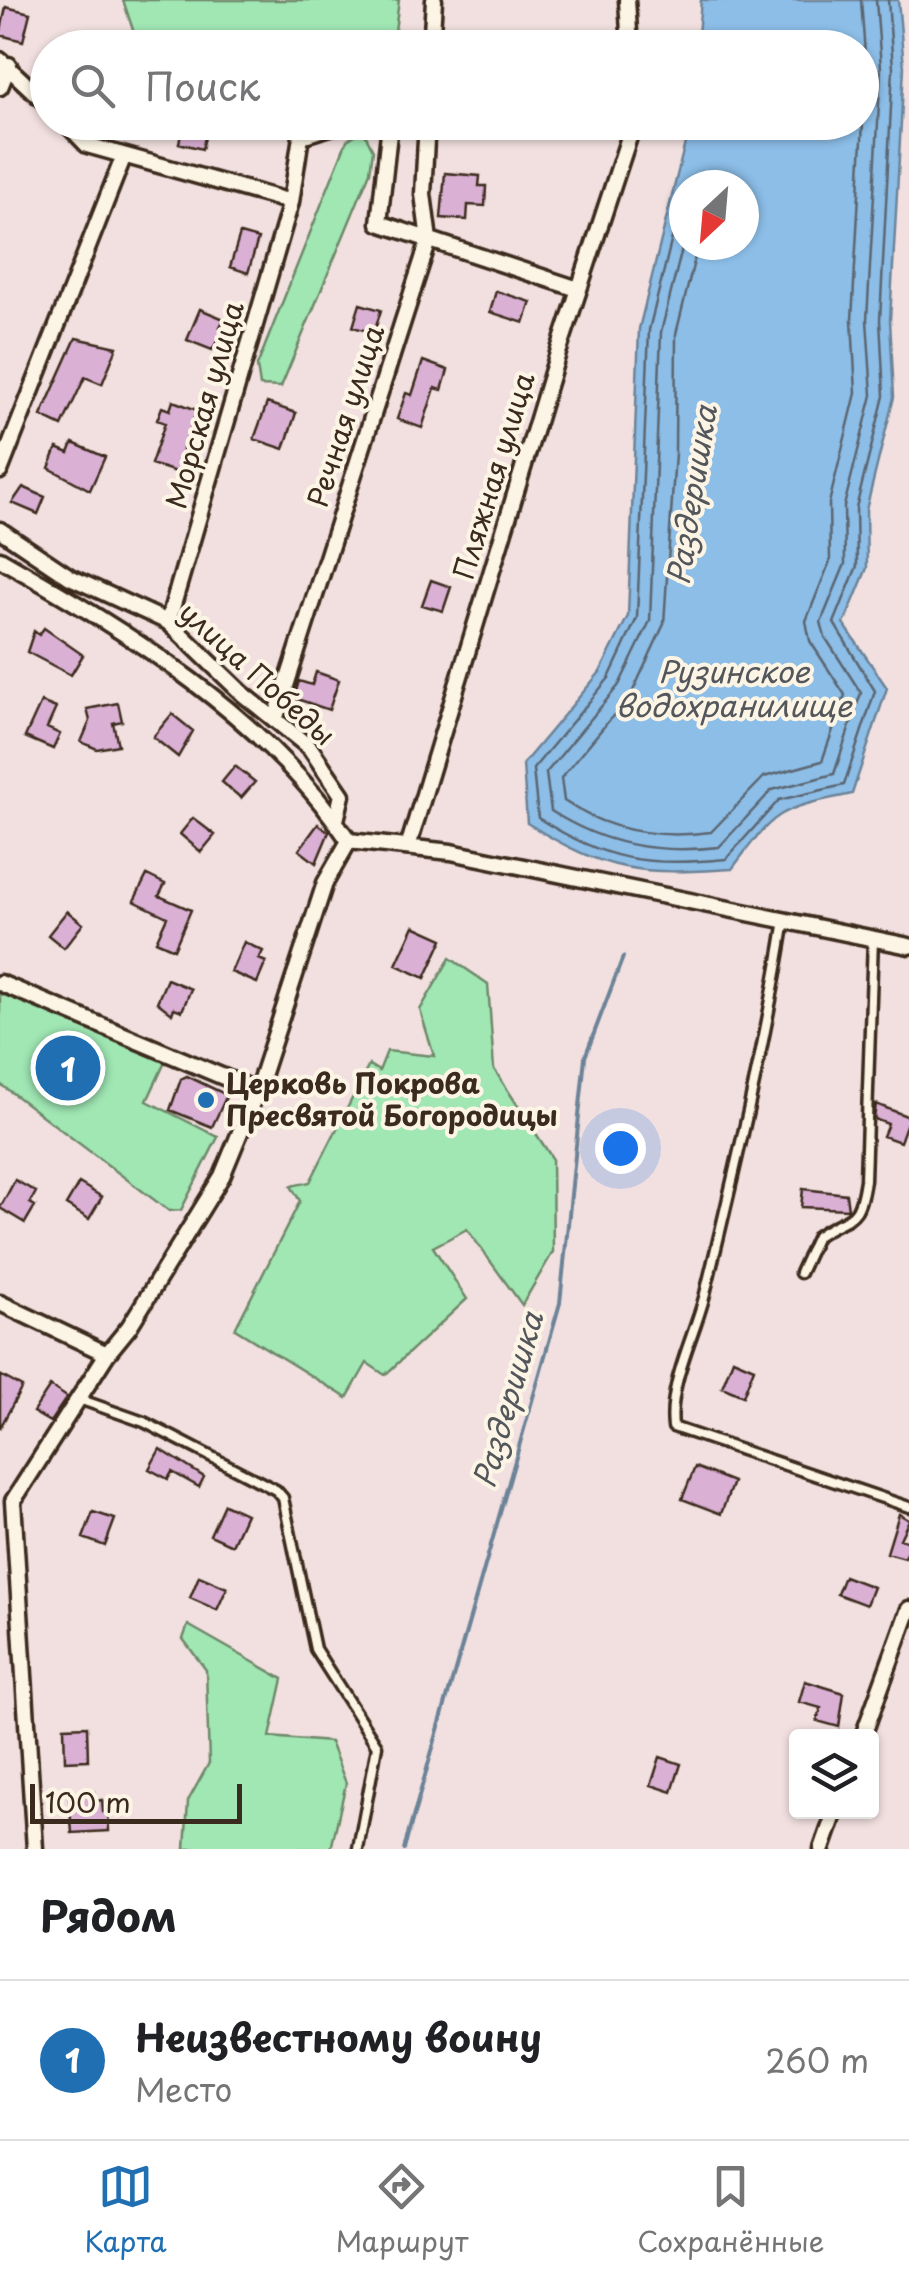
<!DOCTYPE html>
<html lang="ru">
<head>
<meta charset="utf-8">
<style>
	:root { --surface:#fff; --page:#f6f6f6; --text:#202124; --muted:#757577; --line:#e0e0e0; --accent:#1f6fb2 }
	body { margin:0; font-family:"Playpen Sans",sans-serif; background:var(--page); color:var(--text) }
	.controls { position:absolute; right:30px; bottom:30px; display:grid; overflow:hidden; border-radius:10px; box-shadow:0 2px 8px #0004 }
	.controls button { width:90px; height:90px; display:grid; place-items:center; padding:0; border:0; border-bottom:2px solid var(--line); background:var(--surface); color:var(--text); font:50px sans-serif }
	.compass { position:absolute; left:669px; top:170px; width:90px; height:90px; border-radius:50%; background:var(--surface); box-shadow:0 2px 8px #0004; rotate:206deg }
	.scale { position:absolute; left:30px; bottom:25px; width:212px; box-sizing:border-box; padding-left:10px; border:5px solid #3b2a1e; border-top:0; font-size:28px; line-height:35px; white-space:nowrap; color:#3b2a1e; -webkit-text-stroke:8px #fcf5e5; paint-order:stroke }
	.you { position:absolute; left:620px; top:1148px; width:35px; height:35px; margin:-25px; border:8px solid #fff; border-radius:50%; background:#1a73e8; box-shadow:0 0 0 15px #1a73e833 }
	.badge { display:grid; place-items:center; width:65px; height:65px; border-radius:50%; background:var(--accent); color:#fff; font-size:32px; font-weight:700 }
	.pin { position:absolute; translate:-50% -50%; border:5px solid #fff; box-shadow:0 2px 10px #0006 }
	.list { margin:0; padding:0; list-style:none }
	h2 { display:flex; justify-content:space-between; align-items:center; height:130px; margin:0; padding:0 40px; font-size:42px }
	h2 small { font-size:32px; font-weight:400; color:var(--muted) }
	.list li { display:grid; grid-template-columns:65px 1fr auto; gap:30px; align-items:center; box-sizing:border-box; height:160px; padding:0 40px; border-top:2px solid var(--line) }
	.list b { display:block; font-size:38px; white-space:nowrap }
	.list p { margin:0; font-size:32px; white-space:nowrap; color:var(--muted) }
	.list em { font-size:32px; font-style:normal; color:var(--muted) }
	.icon { flex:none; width:55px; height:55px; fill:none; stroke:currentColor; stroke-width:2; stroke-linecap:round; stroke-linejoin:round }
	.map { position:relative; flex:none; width:909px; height:1849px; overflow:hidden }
	.search { position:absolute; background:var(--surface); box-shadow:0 2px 8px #0004; left:30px; right:30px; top:30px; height:110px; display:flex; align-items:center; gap:25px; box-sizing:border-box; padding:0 35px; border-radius:55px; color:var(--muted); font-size:38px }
	.sheet { height:290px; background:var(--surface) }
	nav { display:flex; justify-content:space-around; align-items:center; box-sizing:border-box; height:140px; border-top:2px solid var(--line); background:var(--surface); font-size:28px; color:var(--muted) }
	nav a { display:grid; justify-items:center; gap:5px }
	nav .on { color:var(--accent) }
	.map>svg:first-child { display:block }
	.green { fill:#a0e7b4; stroke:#6e8869; stroke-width:2.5 }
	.water { fill:#8cbee8; stroke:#6c8397; stroke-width:2.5; fill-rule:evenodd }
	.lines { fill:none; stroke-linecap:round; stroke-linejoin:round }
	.shore { stroke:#5b656f; stroke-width:2.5 }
	.stream { stroke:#6c8397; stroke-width:4 }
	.building { fill:#dbb0d5; stroke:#3b2a1e; stroke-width:2.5 }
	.service-casing { stroke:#3b2a1e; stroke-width:15 }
	.minor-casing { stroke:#3b2a1e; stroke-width:21 }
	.service { stroke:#fcf5e5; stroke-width:8 }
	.minor { stroke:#fcf5e5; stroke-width:14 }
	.poi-dot { fill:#1f6fb2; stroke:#fcf5e5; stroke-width:4 }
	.labels { text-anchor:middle; stroke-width:8; stroke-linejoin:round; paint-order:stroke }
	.street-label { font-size:28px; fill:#3b2a1e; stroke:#fcf5e5 }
	.poi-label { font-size:28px; font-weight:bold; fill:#3b2a1e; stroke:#fcf5e5; text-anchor:start }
	.water-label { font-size:30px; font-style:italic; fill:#53565b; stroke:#fcf5e5 }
</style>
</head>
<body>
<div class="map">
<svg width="909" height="1849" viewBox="0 0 909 1849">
	<rect width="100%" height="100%" fill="#f2e0e0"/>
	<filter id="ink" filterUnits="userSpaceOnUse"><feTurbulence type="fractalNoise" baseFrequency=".01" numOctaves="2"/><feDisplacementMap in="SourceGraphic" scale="20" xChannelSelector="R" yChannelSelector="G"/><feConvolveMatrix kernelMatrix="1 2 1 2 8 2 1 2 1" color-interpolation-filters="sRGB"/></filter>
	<g filter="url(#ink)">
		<path class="green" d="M123,0H399L393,47L139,48Z
			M363,130L373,150L370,172L281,387L260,386L257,366L347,140Z
			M450,958L488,984L494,1069L552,1158L553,1252L522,1305L467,1229L433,1247L467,1299L385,1375L367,1363L347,1398L235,1329L300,1201L291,1186L310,1182L369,1065L379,1071L387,1051L434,1056L420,1010Z
			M0,988L165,1062L147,1101L218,1137L181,1210L169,1211L0,1084Z
			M188,1625L283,1679L270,1737L330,1742L346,1783L331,1849H185L188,1801L209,1763L206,1670L183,1639Z"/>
		<path class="water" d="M701,0H898L904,67L890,320L894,397L866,510L867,568L844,624L887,688L852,794C779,809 777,808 732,869C640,875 606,873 527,823L523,764L600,672L628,616L639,329L690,123L862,122V48L697,47ZM684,185H744V245H684Z"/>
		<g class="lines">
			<path class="shore" d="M684,190L649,330L637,618L609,678L533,769L538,818C605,861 647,867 726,859L779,800L844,785L875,691L834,623L857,566L856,508L884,396L880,320L893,68L888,0
				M684,241L661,332L650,621L619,685L546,773L551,811C604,845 656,854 719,847L772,790L834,774L861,693L825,637L821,622L845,564L844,506L872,395L867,320L881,68L876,0
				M698,245L676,334L675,453L664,624L632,693L561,778L564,801C609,832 658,839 711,832L764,777L822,761L845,695L810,641L806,621L830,561L829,503L856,393L852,320L866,68L861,0"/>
			<path class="stream" d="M404,1849L560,1303L585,1057L623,957"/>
		</g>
		<path class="building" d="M6,7L30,13L23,41L0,35Z
			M184,122H209L202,149L179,143Z
			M445,173L480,176L479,186H486L485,206L468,205L467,220L441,218Z
			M240,234L258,239L248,273L230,267Z
			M496,291L531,302L524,323L490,312Z
			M360,304L381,310L374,333L353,327Z
			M200,309L224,319L220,327L224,329L212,350L187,340Z
			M76,338L117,347L102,384L85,377L62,426L41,416Z
			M423,361L448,370L442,390L435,388L422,428L397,419L406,393L412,395Z
			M173,401L197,410L183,449L191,452L179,473L151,464L165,423L157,420L162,407L170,410Z
			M267,403L296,413L284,449L254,439Z
			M73,443L105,457L90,490L49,468L57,448L69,453Z
			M23,487L45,497L38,514L12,503Z
			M431,580L451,587L443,611L422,605Z
			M44,628L83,655L71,675L27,652L34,631L39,635Z
			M316,672L339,680L329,710L294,698L299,681L312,685Z
			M41,702L56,708L47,728L60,734L53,749L25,737Z
			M118,703L122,721L113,723L118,745L97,749L81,742L90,721L87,709Z
			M172,714L193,731L178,757L153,737Z
			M235,766L255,782L241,798L222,782Z
			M193,818L215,835L201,852L180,834Z
			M318,824L329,832L316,863L299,850Z
			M147,875L165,884L159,896L191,910L174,949L156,941L167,917L134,901Z
			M67,911L83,924L64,948L48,935Z
			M414,926L443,939L425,978L396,965Z
			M244,942L263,951L259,959L266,962L257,983L231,972Z
			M167,979L191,989L182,1011L174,1008L172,1014L157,1002Z
			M187,1076L227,1095L212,1127L170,1110L181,1079Z
			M876,1104L909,1117L900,1142L883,1136L888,1124L874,1119Z
			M15,1180L36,1192L30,1203L35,1206L25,1223L0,1208Z
			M79,1183L102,1197L89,1219L66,1205Z
			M803,1189L846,1194L848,1209L801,1207Z
			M733,1359L754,1368L743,1396L722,1387Z
			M0,1375L22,1387L0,1428Z
			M50,1386L67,1397L50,1422L33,1412Z
			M160,1449L204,1477L199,1487L172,1472L168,1479L149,1469Z
			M695,1467L733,1482L721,1514L682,1499Z
			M224,1504L246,1514L232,1545L210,1535Z
			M93,1512L115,1519L105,1546L83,1538Z
			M899,1514L909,1520L900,1539L909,1542L905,1558L887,1553Z
			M199,1576L227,1588L217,1610L190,1598Z
			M844,1576L873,1587L866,1605L837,1594Z
			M805,1681L844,1693L839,1727L817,1721L821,1708L799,1702Z
			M87,1726L88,1760L65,1761L64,1727Z
			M660,1757L681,1764L672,1792L651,1785Z
			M94,1792L95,1801L102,1800L103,1812L108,1811L109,1831L72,1833L69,1794Z"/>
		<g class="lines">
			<g class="service-casing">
				<path id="service" d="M785,920C765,1046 735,1170 705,1294C695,1335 668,1384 673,1427L909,1507
					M800,1273L817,1236C851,1213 858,1226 865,1180L873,938
					M76,1398L144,1422L276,1490L283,1498L315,1649L377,1746L358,1849"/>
			</g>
			<g class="minor-casing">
				<path id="minor" d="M627,0L630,48
					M431,48L434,0
					M0,60L48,105
					M0,87L9,65
					M65,122L87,145L291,202L301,136L347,122
					M373,122L390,124L379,223L578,289
					M0,471L123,158
					M0,530L70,577L168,622L243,694L310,748L342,795L336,820
					M0,559C130,634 264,714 349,841L451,852L909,946
					M168,622L291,202
					M275,720L429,240L423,194L427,122
					M408,847L558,353L634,122
					M0,983L257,1091
					M0,1303L107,1354L13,1501L35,1849
					M107,1354L129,1327L222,1176L257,1091L325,883L349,841
					M863,1736L909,1609
					M822,1849L835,1812"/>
			</g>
			<use href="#service" class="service"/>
			<use href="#minor" class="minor"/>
		</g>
	</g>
	<circle class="poi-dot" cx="206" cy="1100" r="10"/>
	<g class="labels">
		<g class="street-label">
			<text transform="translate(205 405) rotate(-74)" y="10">Морская улица</text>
			<text transform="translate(346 416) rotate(-72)" y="10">Речная улица</text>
			<text transform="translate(494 476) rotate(-73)" y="10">Пляжная улица</text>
			<text transform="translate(257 674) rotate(42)" y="10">улица Победы</text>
		</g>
		<g class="poi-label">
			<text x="226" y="1094">Церковь Покрова<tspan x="226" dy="32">Пресвятой Богородицы</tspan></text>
		</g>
		<g class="water-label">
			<text transform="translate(693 495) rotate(-81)" y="10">Раздеришка</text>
			<text x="734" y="683">Рузинское<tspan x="734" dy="34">водохранилище</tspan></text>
			<text transform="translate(509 1400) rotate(-74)" y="10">Раздеришка</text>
		</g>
	</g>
</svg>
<div class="controls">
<button><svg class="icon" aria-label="layers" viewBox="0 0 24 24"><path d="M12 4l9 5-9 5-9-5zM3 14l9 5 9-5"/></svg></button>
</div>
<svg class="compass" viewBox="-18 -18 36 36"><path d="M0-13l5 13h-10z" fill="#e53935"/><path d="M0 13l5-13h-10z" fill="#757577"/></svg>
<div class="scale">100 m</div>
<div class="you"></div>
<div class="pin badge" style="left:68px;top:1068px">1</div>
<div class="search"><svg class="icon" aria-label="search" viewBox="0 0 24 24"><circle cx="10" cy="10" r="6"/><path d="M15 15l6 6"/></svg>Поиск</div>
</div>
<section class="sheet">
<h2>Рядом<small></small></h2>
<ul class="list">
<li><span class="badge">1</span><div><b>Неизвестному воину</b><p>Место</p></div><em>260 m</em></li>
</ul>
</section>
<nav>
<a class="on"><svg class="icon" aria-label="map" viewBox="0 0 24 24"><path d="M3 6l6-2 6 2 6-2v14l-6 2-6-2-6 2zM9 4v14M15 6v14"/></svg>Карта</a>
<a><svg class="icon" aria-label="directions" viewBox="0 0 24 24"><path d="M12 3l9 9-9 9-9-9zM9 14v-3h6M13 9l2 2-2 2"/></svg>Маршрут</a>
<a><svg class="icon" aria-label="saved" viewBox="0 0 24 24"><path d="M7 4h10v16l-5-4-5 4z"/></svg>Сохранённые</a>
</nav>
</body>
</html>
